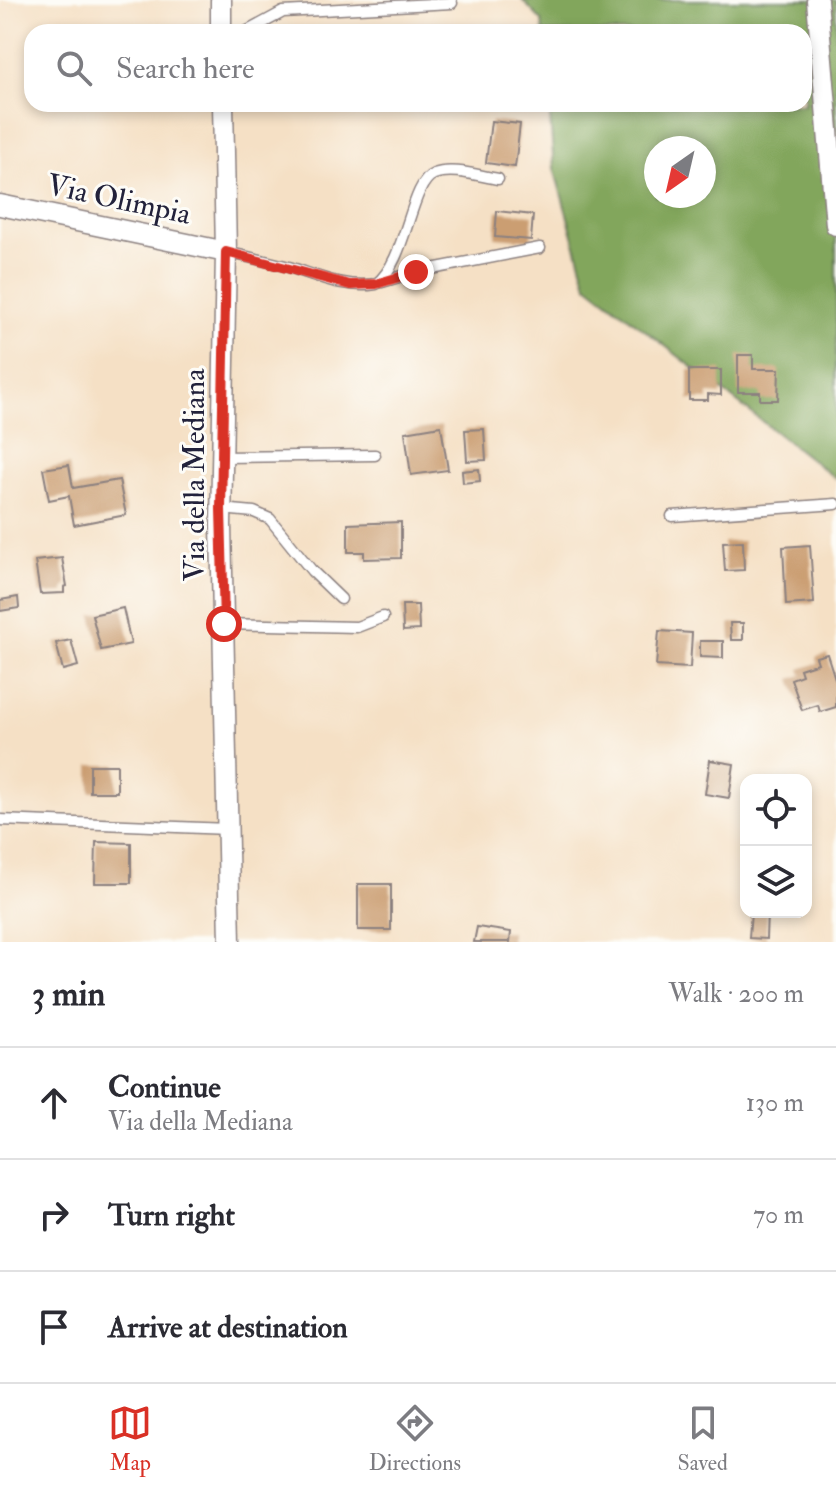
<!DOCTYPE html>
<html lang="en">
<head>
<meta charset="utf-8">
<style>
	:root { --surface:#fff; --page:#f7f7f7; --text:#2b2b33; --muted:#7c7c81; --line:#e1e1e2; --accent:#d93025 }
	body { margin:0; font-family:"IM FELL Double Pica",serif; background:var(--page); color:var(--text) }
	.controls { position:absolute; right:24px; bottom:24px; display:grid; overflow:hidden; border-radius:16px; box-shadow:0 4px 12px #0003 }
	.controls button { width:72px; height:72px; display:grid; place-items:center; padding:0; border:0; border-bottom:2px solid var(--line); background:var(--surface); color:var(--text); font:40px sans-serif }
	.compass { position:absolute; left:644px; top:136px; width:72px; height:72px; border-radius:50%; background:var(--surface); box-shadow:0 4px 12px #0003; rotate:214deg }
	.stop { position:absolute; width:24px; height:24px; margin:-18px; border:6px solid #d93025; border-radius:50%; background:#fff }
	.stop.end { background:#d93025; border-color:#fff; box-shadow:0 2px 8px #0008 }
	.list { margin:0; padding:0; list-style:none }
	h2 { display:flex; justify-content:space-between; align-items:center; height:104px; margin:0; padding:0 32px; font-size:34px }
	h2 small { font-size:26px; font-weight:400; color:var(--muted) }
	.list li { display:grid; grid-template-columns:52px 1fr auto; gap:24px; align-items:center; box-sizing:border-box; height:112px; padding:0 32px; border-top:2px solid var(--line) }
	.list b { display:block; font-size:30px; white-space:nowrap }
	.list p { margin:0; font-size:26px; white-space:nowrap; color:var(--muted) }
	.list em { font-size:26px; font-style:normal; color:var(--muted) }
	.icon { flex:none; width:44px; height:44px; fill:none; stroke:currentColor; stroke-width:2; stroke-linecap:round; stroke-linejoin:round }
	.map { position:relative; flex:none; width:836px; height:942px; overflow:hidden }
	.search { position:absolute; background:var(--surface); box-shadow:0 4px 12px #0003; left:24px; right:24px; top:24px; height:88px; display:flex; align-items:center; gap:20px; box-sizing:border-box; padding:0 28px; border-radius:24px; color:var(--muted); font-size:30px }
	.sheet { height:440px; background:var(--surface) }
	nav { display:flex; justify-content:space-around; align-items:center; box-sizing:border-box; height:112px; border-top:2px solid var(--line); background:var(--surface); font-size:22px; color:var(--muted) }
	nav a { display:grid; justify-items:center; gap:4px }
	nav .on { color:var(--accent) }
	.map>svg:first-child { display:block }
	.forest { fill:#82a65b; stroke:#52644b; stroke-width:2; fill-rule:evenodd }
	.building { fill:#cb9e72 }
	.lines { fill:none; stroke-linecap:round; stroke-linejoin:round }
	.service-casing { stroke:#8c8180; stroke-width:13 }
	.minor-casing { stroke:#8c8180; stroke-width:23 }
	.service { stroke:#fff; stroke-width:10 }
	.minor { stroke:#fff; stroke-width:20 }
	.route { stroke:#d93025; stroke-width:10 }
	.labels { text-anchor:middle; stroke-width:6; stroke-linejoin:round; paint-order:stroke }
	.street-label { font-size:30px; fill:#22223b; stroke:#fdfcf7 }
</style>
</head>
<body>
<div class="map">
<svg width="836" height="942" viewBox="0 0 836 942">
	<rect width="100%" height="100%" fill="#fdfcf7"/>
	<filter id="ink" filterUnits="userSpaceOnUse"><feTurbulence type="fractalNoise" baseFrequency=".0125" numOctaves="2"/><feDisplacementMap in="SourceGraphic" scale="16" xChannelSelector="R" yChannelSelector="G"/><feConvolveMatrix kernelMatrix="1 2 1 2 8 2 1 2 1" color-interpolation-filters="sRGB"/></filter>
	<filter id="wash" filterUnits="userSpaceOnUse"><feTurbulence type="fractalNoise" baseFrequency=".006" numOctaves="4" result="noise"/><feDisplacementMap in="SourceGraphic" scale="32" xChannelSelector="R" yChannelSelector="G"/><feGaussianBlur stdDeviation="1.8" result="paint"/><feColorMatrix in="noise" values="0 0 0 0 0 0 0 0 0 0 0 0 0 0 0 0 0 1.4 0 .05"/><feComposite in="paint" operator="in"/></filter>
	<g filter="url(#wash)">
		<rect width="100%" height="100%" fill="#f5e0c5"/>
		<path class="forest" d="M522,0H836V479L587,285L554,168L549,104H804V32H543L542,21ZM656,148H704V196H656Z"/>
		<g id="blocks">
			<path class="building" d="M491,121L520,124L515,167L486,163Z
				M669,196H693L692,205L669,203Z
				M497,211L533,215L531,240L495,237Z
				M738,355H753V369H779L778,400H760V392H738Z
				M689,370H721V395L708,394V400H689Z
				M441,426L448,470L411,475L405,432Z
				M484,429L486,460L467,461L465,430Z
				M69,465L73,488L119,480L126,515L74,525L69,496L49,500L43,469Z
				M479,469L480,481L463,483L462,471Z
				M401,522V558L364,559V552H348V524Z
				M743,541L744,570L725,571L723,542Z
				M810,545L814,603L786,605L783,547Z
				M62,558L67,586L64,587V593L40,594L35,561Z
				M18,597L19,608L0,611V600Z
				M402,605H418L419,630L403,631Z
				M123,608L131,644L101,650L92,615Z
				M730,623H743V640H731Z
				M659,631L692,633L690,668L656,666Z
				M71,640L78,666L63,670L56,643Z
				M700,641H723V658L700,657Z
				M827,654L836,682V707L820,712L818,705L802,710L791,679L802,675L800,669L818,663L816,657Z
				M710,760L734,764L729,798L705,794Z
				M90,765H117V792H90Z
				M96,842L131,843V883H95Z
				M358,884H391V930H358Z
				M751,912H767L766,939L749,938Z
				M477,927L511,932L510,942H474Z"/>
		</g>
	</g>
	<g filter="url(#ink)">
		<use href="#blocks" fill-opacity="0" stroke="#8c8180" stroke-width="2"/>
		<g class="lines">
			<g class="service-casing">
				<path id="service" d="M246,32L283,12L452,3
					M226,252C247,257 268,261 289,267C318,276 345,289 376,284C407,261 410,183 434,174C452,167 479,176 498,179
					M382,282L416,272L540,248
					M222,457L375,455
					M221,509L254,512L270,519L312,571L341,599
					M672,516L836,504
					M224,624L357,627L383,617
					M0,820L228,829"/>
			</g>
			<g class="minor-casing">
				<path id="minor" d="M221,0V32
					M817,0L836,225
					M223,104L226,252L221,525L230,942
					M0,205L226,252"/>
			</g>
			<use href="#service" class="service"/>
			<use href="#minor" class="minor"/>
		</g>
	</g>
	<g class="lines" filter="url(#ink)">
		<path class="route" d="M224,624L221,509L226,252L350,285L376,284L416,272"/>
	</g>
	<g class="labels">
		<g class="street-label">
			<text transform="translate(119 199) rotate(12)" y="10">Via Olimpia</text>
			<text transform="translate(194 475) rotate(-90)" y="10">Via della Mediana</text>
		</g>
	</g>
</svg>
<div class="controls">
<button><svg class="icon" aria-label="locate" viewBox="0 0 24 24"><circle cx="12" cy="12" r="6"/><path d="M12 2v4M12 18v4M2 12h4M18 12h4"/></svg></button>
<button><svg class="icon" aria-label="layers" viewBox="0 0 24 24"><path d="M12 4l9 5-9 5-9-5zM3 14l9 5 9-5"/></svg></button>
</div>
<svg class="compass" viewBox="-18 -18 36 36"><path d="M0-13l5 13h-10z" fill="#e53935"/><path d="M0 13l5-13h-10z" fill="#7c7c81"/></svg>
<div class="stop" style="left:224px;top:624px"></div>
<div class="stop end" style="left:416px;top:272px"></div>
<div class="search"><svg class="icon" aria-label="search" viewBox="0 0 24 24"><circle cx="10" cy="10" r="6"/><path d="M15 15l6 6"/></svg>Search here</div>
</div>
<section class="sheet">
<h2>3 min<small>Walk · 200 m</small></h2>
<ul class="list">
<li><svg class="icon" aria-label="ahead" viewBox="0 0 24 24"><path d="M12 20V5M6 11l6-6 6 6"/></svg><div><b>Continue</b><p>Via della Mediana</p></div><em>130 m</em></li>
<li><svg class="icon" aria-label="right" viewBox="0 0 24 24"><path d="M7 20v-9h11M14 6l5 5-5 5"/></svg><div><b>Turn right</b></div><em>70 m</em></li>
<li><svg class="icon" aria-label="arrive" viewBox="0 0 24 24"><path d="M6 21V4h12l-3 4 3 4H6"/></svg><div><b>Arrive at destination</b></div></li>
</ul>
</section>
<nav>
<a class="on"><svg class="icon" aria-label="map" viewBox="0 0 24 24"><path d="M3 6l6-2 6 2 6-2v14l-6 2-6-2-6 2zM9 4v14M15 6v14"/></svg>Map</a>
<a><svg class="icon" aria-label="directions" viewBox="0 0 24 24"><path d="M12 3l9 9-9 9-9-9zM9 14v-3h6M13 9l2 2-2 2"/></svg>Directions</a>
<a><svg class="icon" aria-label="saved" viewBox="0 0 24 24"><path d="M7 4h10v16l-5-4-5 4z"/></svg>Saved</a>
</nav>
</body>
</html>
